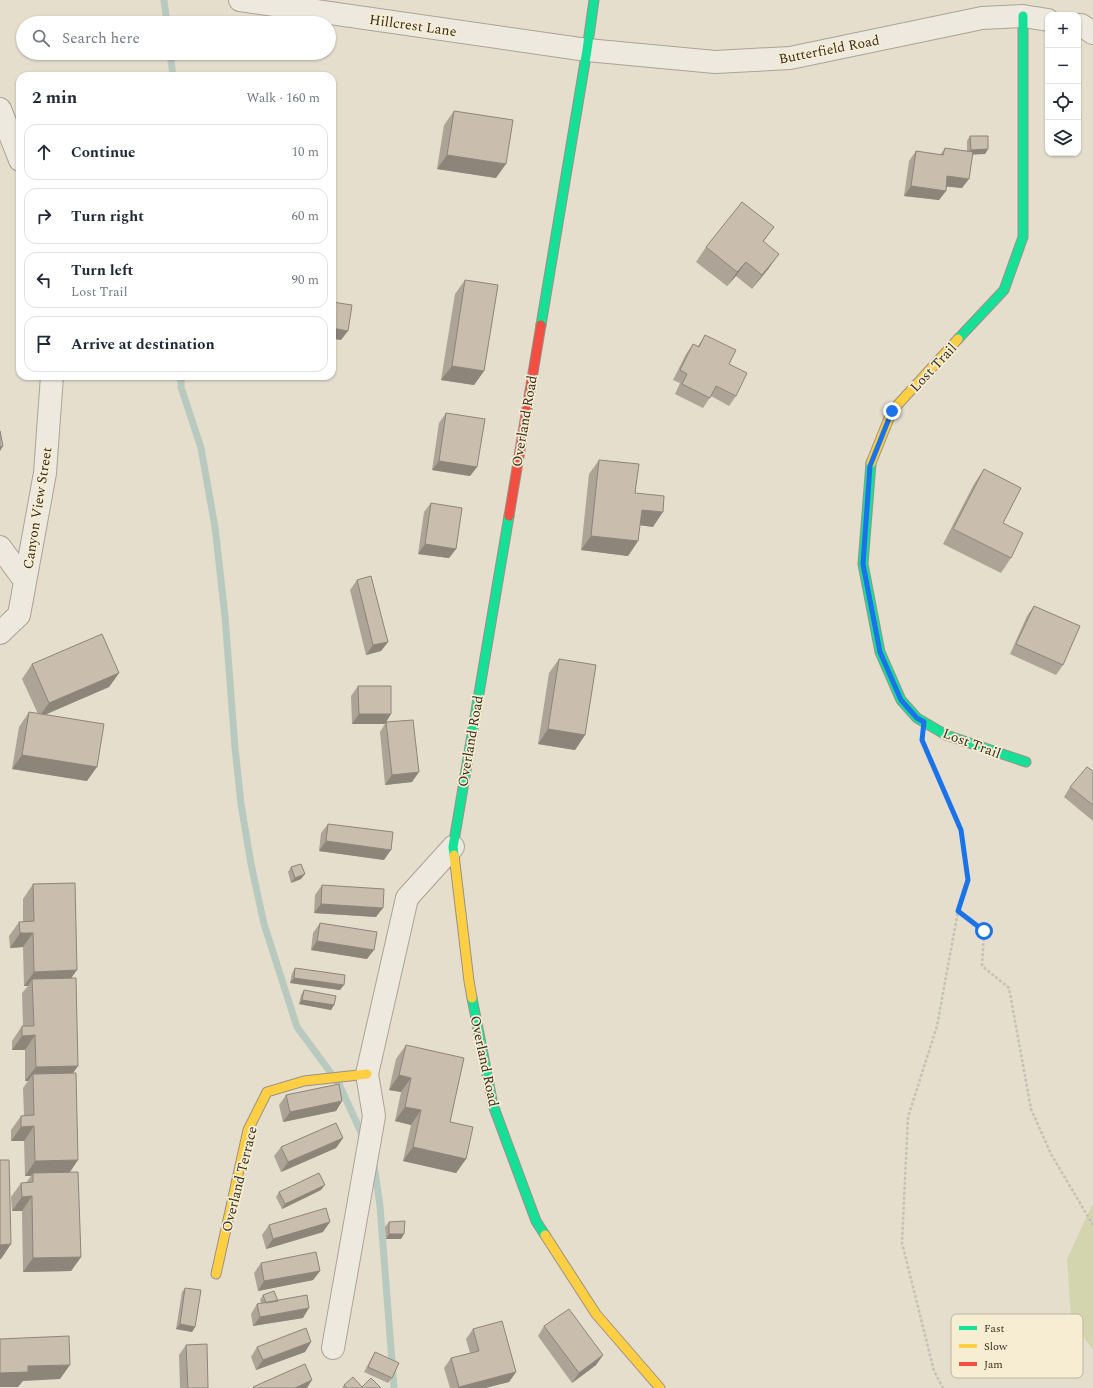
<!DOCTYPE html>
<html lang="en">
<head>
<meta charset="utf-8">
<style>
	:root { --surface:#fff; --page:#f6f6f7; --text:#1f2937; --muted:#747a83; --line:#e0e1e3 }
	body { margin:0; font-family:Spectral,serif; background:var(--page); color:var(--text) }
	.controls { position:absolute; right:12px; top:12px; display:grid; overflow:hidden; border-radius:8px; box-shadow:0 1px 3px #0004 }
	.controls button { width:36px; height:36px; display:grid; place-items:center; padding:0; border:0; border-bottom:1px solid var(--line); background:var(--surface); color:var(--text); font:20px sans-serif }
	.stop { position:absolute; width:12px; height:12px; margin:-9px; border:3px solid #1a73e8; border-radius:50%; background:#fff }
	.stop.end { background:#1a73e8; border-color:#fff; box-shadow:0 1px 4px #0008 }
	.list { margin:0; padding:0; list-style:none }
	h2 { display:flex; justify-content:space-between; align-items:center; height:52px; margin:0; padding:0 16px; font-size:17px }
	h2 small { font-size:13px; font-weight:400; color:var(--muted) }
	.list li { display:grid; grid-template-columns:26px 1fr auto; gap:12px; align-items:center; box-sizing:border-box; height:56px; margin:0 8px 8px; padding:0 8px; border:1px solid var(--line); border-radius:12px }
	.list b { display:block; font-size:15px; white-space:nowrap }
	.list p { margin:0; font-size:13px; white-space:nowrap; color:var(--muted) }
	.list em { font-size:13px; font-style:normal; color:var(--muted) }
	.icon { flex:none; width:22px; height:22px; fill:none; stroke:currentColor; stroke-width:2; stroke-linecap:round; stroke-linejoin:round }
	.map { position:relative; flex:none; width:1093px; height:1388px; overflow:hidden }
	.search { position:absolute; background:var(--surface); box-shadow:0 1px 3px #0004; left:16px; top:16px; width:320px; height:44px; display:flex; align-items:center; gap:10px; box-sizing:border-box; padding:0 14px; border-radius:22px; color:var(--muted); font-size:15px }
	.panel { position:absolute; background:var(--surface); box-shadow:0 1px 3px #0004; left:16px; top:72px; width:320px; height:308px; border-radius:12px }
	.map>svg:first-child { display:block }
	.green { fill:#d3d5af }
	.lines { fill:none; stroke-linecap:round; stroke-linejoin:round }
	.stream { stroke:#b8cac0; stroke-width:7 }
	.street-casing { stroke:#aaa396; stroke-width:24 }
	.fast-casing { stroke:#9a9286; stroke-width:11 }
	.slow-casing { stroke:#9a9286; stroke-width:11 }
	.jam-casing { stroke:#9a9286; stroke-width:11 }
	.path { stroke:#c6c0b5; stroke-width:2.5; stroke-dasharray:3 2; stroke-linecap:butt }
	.street { stroke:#ede9df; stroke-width:22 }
	.fast { stroke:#16e098; stroke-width:9 }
	.slow { stroke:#ffcf43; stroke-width:9 }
	.jam { stroke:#f24e42; stroke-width:9 }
	.wall { fill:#ada396 }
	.shaded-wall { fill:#8d847a }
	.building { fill:#c9bdae; stroke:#8d847a }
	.route { stroke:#1a73e8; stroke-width:5 }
	.labels { text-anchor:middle; stroke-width:3.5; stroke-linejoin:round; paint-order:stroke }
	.street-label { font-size:14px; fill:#392c1e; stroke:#f6edd2 }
	.key { fill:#f6edd2; stroke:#bdb39c; stroke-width:1 }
	.key-label { font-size:11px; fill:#392c1e }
</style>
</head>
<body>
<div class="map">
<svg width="1093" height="1388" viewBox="0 0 1093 1388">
	<rect width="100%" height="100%" fill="#e5decd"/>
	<path class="green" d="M1093,1203V1350L1071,1319L1067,1259Z"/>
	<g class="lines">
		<path class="stream" d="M164,0L167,23
			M170,53L173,76
			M181,376V387L201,448L215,527L225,616L235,748L241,804L251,864L264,924L297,1027L339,1084L364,1139
			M374,1165L380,1206L394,1388"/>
		<g class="street-casing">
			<path id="street" d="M240,0L587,50L715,62L790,58L982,18L1023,16L1048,20
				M1078,25H1081L1093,33
				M0,109L20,160
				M0,547L25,581
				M0,633L19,615L45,473L52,376
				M333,1348L374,1116L367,1074L407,898L453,847"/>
		</g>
		<g class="fast-casing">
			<path id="fast" d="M541,325L587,50L594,0
				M958,339L1004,290L1023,237V16
				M871,463L863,564L880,652L901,700L917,718L946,735L1026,762
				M454,855L453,847L509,516
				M472,998L493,1105L536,1221L545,1235"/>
		</g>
		<g class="slow-casing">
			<path id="slow" d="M871,463L892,411L958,339
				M454,855L469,981L472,998
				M545,1235L596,1314L660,1388
				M216,1274L248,1130L267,1092L304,1081L367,1074"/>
		</g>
		<g class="jam-casing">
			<path id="jam" d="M509,516L541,325"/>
		</g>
		<path class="path" d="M927,752L961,830L967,880L958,911L937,1026L908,1117L902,1243L934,1371L943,1388
			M958,911L984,931L982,966L1009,988L1031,1109L1051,1154L1093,1225"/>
		<use href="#street" class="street"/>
		<use href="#fast" class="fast"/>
		<use href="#slow" class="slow"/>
		<use href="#jam" class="jam"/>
	</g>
	<path class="wall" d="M454,111L496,178L437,169L444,125Z
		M970,136L988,149L985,154H972L962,188L946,186V191L939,200L904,196L909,161L916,151L940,155L945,148L967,151V141Z
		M774,227L764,241L769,268L752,289L736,276L727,286L696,262L706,247Z
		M465,280L484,371L474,385L441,380L455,294Z
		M705,335L729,364L736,396L729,406L711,396L703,408L675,394L680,383L673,380L686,354L693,344L698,346Z
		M446,413L477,467L470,476L432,470L439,423Z
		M599,460L635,493L653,527L640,525L638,541L628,556L581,550L589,474Z
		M984,469L1003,523L1011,558L1001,573L943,544L974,484Z
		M431,503L456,549L449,558L418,554L424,512Z
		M357,580L388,642L381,651L366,655L350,590Z
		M1034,606L1063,665L1056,675L1010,654L1027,616Z
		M559,659L585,735L575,750L538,744L549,673Z
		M32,664L119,673L109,687L45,715L87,781L12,769L19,727L29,712L38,714L22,679Z
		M358,686L385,724H352L351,696Z
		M386,722L412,782L385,785L380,732Z
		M1093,771V821L1064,797L1070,787Z
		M328,824L384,860L319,851L321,833Z
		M291,867L301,879L291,883L288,872Z
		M33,884L71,978L78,1066L72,1073L70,1172L81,1257L71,1271L23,1272L22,1211H12L11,1197L21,1183H26L31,1176H25L24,1141H11V1130L21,1116H24L23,1088L28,1081H25V1050H12V1041L22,1026H23L22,993L28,986H24L23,947L10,948L9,936L19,922H23V899Z
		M322,885L376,917L314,913L315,895Z
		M320,923L367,959L311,950L313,933Z
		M295,968L340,990L290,983L292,973Z
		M304,990L334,1005L331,1010L299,1004L301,995Z
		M406,1045L450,1122L466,1159L456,1173L403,1161L411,1125L395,1121L401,1092L389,1090L396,1059Z
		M286,1095L342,1101L336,1111L283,1122L279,1105Z
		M343,1138L336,1148L281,1172L274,1156L281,1147Z
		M321,1190L282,1209L276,1197L279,1192Z
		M389,1222L404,1234L401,1239H386L385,1227Z
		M269,1225L323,1232L266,1249L262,1235Z
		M261,1263L320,1271L313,1280L258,1291L254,1273Z
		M185,1288L195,1327L192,1332L176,1329L182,1292Z
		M263,1295L278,1301L303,1318L253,1326L251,1314L257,1304L261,1303L260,1300Z
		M544,1326L603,1355L596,1365L572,1383L538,1336Z
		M473,1329L516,1372L509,1382L485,1388H450L444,1368L451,1358L470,1353L466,1339Z
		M311,1342L305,1352L256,1370L251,1357L257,1347Z
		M186,1345L208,1388H180L179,1355Z
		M375,1352L392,1378L388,1383L364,1372L372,1357Z
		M344,1385L362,1387L381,1388H342Z"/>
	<path class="shaded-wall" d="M988,149L985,154L967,155L971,150Z
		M447,155L506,164L496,178L437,169Z
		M947,176L969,179L962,188L940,186Z
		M911,186L946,191L939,200L904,196Z
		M779,254L769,268L752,289L762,275Z
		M746,262L736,276L727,286L737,272Z
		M332,328L348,331L341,340L332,339Z
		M452,366L484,371L474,385L441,380Z
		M3,446L0,451V447Z
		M439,461L477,467L470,476L432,470Z
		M642,510L663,512L653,527L632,524Z
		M591,536L638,541L628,556L581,550Z
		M425,544L456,549L449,558L418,554Z
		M388,642L381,651L366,655L373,645Z
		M119,673L109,687L39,717L49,703Z
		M359,714H391L385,724H352Z
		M548,729L585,735L575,750L538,744Z
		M22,755L97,767L87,781L12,769Z
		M419,772L412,782L385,785L392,775Z
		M326,841L391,850L384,860L319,851Z
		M305,874L301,879L291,883L295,878Z
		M321,904L383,908L376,917L314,913Z
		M20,933H33L23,947L10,948Z
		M317,941L374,950L367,959L311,950Z
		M77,970L67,984L32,979L28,986H24L34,972Z
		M294,978L344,985L340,990L290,983Z
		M302,1000L334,1005L331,1010L299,1004Z
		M35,1035L25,1050H12L22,1036Z
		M78,1066L68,1080L33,1074L28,1081H25L36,1067Z
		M399,1075L411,1078L401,1092L389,1090Z
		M342,1101L336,1111L283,1122L290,1112Z
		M405,1107L421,1110L411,1125L395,1121Z
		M34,1126L24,1141H11L21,1127Z
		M343,1138L336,1148L281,1172L288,1162Z
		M413,1147L466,1159L456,1173L403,1161Z
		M78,1160L68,1175L33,1173L31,1176H25L35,1161Z
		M325,1185L321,1190L282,1209L285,1204Z
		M32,1196L22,1211H12L22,1197Z
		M330,1222L323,1232L266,1249L273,1239Z
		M389,1234H404L401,1239H386Z
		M11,1244L1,1259H0V1245Z
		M81,1257L71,1271L23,1272L33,1258Z
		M320,1271L313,1280L258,1291L264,1281Z
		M309,1308L303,1318L253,1326L260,1317Z
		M180,1324L195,1327L192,1332L176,1329Z
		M311,1342L305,1352L256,1370L263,1360Z
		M603,1355L596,1365L572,1383L579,1373Z
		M70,1365L60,1379L23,1381L18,1387H0V1373L28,1366Z
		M516,1372L509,1382L485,1388H458L459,1387Z
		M312,1380L307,1388H295Z"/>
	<path class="building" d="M454,111L513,120L506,164L447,155Z
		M970,136H988V149L971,150Z
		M945,148L973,152L969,179L947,176L946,191L911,186L916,151L943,155Z
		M742,202L774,227L763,241L779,254L762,275L746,262L737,272L706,247Z
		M465,280L498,285L484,371L452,366Z
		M332,302L352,305L348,331L332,328Z
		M705,335L736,350L729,364L747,373L736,396L716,386L710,398L682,384L687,374L680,370L693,344L699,347Z
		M446,413L485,419L477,467L439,461Z
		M0,431L3,446L0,447Z
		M599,460L639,464L635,493L664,496L663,512L642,510L638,541L591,536Z
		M984,469L1021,488L1003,523L1023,533L1011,558L953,529Z
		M431,503L462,508L456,549L425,544Z
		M371,576L388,642L373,645L357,580Z
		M1034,606L1080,626L1063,665L1016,644Z
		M102,634L119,673L49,703L32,664Z
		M559,659L596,665L585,735L548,729Z
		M358,686H391V714H359Z
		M29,712L104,724L97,767L22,755Z
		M413,720L419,772L392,775L386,722Z
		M1087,767L1093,771V805L1070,787Z
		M328,824L393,832L391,850L326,841Z
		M301,864L305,874L295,878L291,867Z
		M75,883L77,970L34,972L33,933H20L19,922L34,921L33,884Z
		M322,885L384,889L383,908L321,904Z
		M320,923L377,932L374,950L317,941Z
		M295,968L345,975L344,985L294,978Z
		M76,978L78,1066L36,1067L35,1035L22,1036V1026H34L32,979Z
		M304,990L336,996L334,1005L302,1000Z
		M406,1045L464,1058L450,1122L473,1127L466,1159L413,1147L421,1110L405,1107L411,1078L399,1075Z
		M76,1073L78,1160L35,1161L34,1126L21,1127V1116L34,1115L33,1074Z
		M339,1084L342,1101L290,1112L286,1095Z
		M336,1123L343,1138L288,1162L281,1147Z
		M0,1160H9L11,1244L0,1245Z
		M78,1172L81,1257L33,1258L32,1196L22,1197L21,1183L33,1182V1173Z
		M319,1173L325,1185L285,1204L279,1192Z
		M326,1208L330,1222L273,1239L269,1225Z
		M405,1221L404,1234H389V1222Z
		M316,1252L320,1271L264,1281L261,1263Z
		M185,1288L201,1290L195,1327L180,1324Z
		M274,1291L278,1301L266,1303L263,1295Z
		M307,1295L309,1308L260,1317L257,1304Z
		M569,1309L603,1355L579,1373L544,1326Z
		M502,1321L516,1372L459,1387L451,1358L479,1351L473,1329Z
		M306,1328L311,1342L263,1360L257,1347Z
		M69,1336L70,1365L28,1366V1372L0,1373V1339Z
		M207,1344L208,1388H188L186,1345Z
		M375,1352L399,1363L392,1378L368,1367Z
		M305,1364L312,1380L295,1388H254L253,1387Z
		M353,1377L362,1387L371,1378L381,1388H347L344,1385Z"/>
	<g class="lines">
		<path class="route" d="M892,411L870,466L863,564L880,652L901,700L917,718L924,722L922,740L961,830L968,880L958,911L984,931"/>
	</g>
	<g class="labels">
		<g class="street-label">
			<text transform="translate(413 25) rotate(8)" y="5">Hillcrest Lane</text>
			<text transform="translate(829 49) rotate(-11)" y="5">Butterfield Road</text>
			<text transform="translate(933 367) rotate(-47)" y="5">Lost Trail</text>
			<text transform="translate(524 421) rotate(-80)" y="5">Overland Road</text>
			<text transform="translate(37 508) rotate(-81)" y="5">Canyon View Street</text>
			<text transform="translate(470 741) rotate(-80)" y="5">Overland Road</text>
			<text transform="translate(972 743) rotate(21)" y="5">Lost Trail</text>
			<text transform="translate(485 1061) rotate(78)" y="5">Overland Road</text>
			<text transform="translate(239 1179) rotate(-76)" y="5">Overland Terrace</text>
		</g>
	</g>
	<rect x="951" y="1314" width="132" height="64" rx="6" class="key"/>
	<rect x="959" y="1326" width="18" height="4" fill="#16e098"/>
	<rect x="959" y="1344" width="18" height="4" fill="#ffcf43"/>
	<rect x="959" y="1362" width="18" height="4" fill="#f24e42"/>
	<g class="key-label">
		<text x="984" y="1332">Fast</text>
		<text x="984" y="1350">Slow</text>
		<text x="984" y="1368">Jam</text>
	</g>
</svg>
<div class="controls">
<button>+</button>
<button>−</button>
<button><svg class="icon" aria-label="locate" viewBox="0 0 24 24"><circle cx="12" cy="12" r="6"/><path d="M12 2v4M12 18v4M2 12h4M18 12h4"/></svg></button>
<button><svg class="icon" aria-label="layers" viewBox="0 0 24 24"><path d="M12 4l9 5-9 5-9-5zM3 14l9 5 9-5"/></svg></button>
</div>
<div class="stop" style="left:984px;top:931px"></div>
<div class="stop end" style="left:892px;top:411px"></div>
<div class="search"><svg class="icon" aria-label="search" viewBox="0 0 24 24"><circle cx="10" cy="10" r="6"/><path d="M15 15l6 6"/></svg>Search here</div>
<section class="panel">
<h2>2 min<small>Walk · 160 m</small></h2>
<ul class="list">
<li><svg class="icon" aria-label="ahead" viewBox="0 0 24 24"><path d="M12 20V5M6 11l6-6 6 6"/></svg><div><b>Continue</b></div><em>10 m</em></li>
<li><svg class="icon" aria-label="right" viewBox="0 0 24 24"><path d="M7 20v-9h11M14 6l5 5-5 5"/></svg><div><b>Turn right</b></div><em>60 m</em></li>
<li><svg class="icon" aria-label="left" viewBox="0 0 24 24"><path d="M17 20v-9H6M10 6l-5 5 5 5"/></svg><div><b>Turn left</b><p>Lost Trail</p></div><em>90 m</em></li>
<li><svg class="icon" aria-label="arrive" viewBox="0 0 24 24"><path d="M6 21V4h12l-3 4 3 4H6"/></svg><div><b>Arrive at destination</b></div></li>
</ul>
</section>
</div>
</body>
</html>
